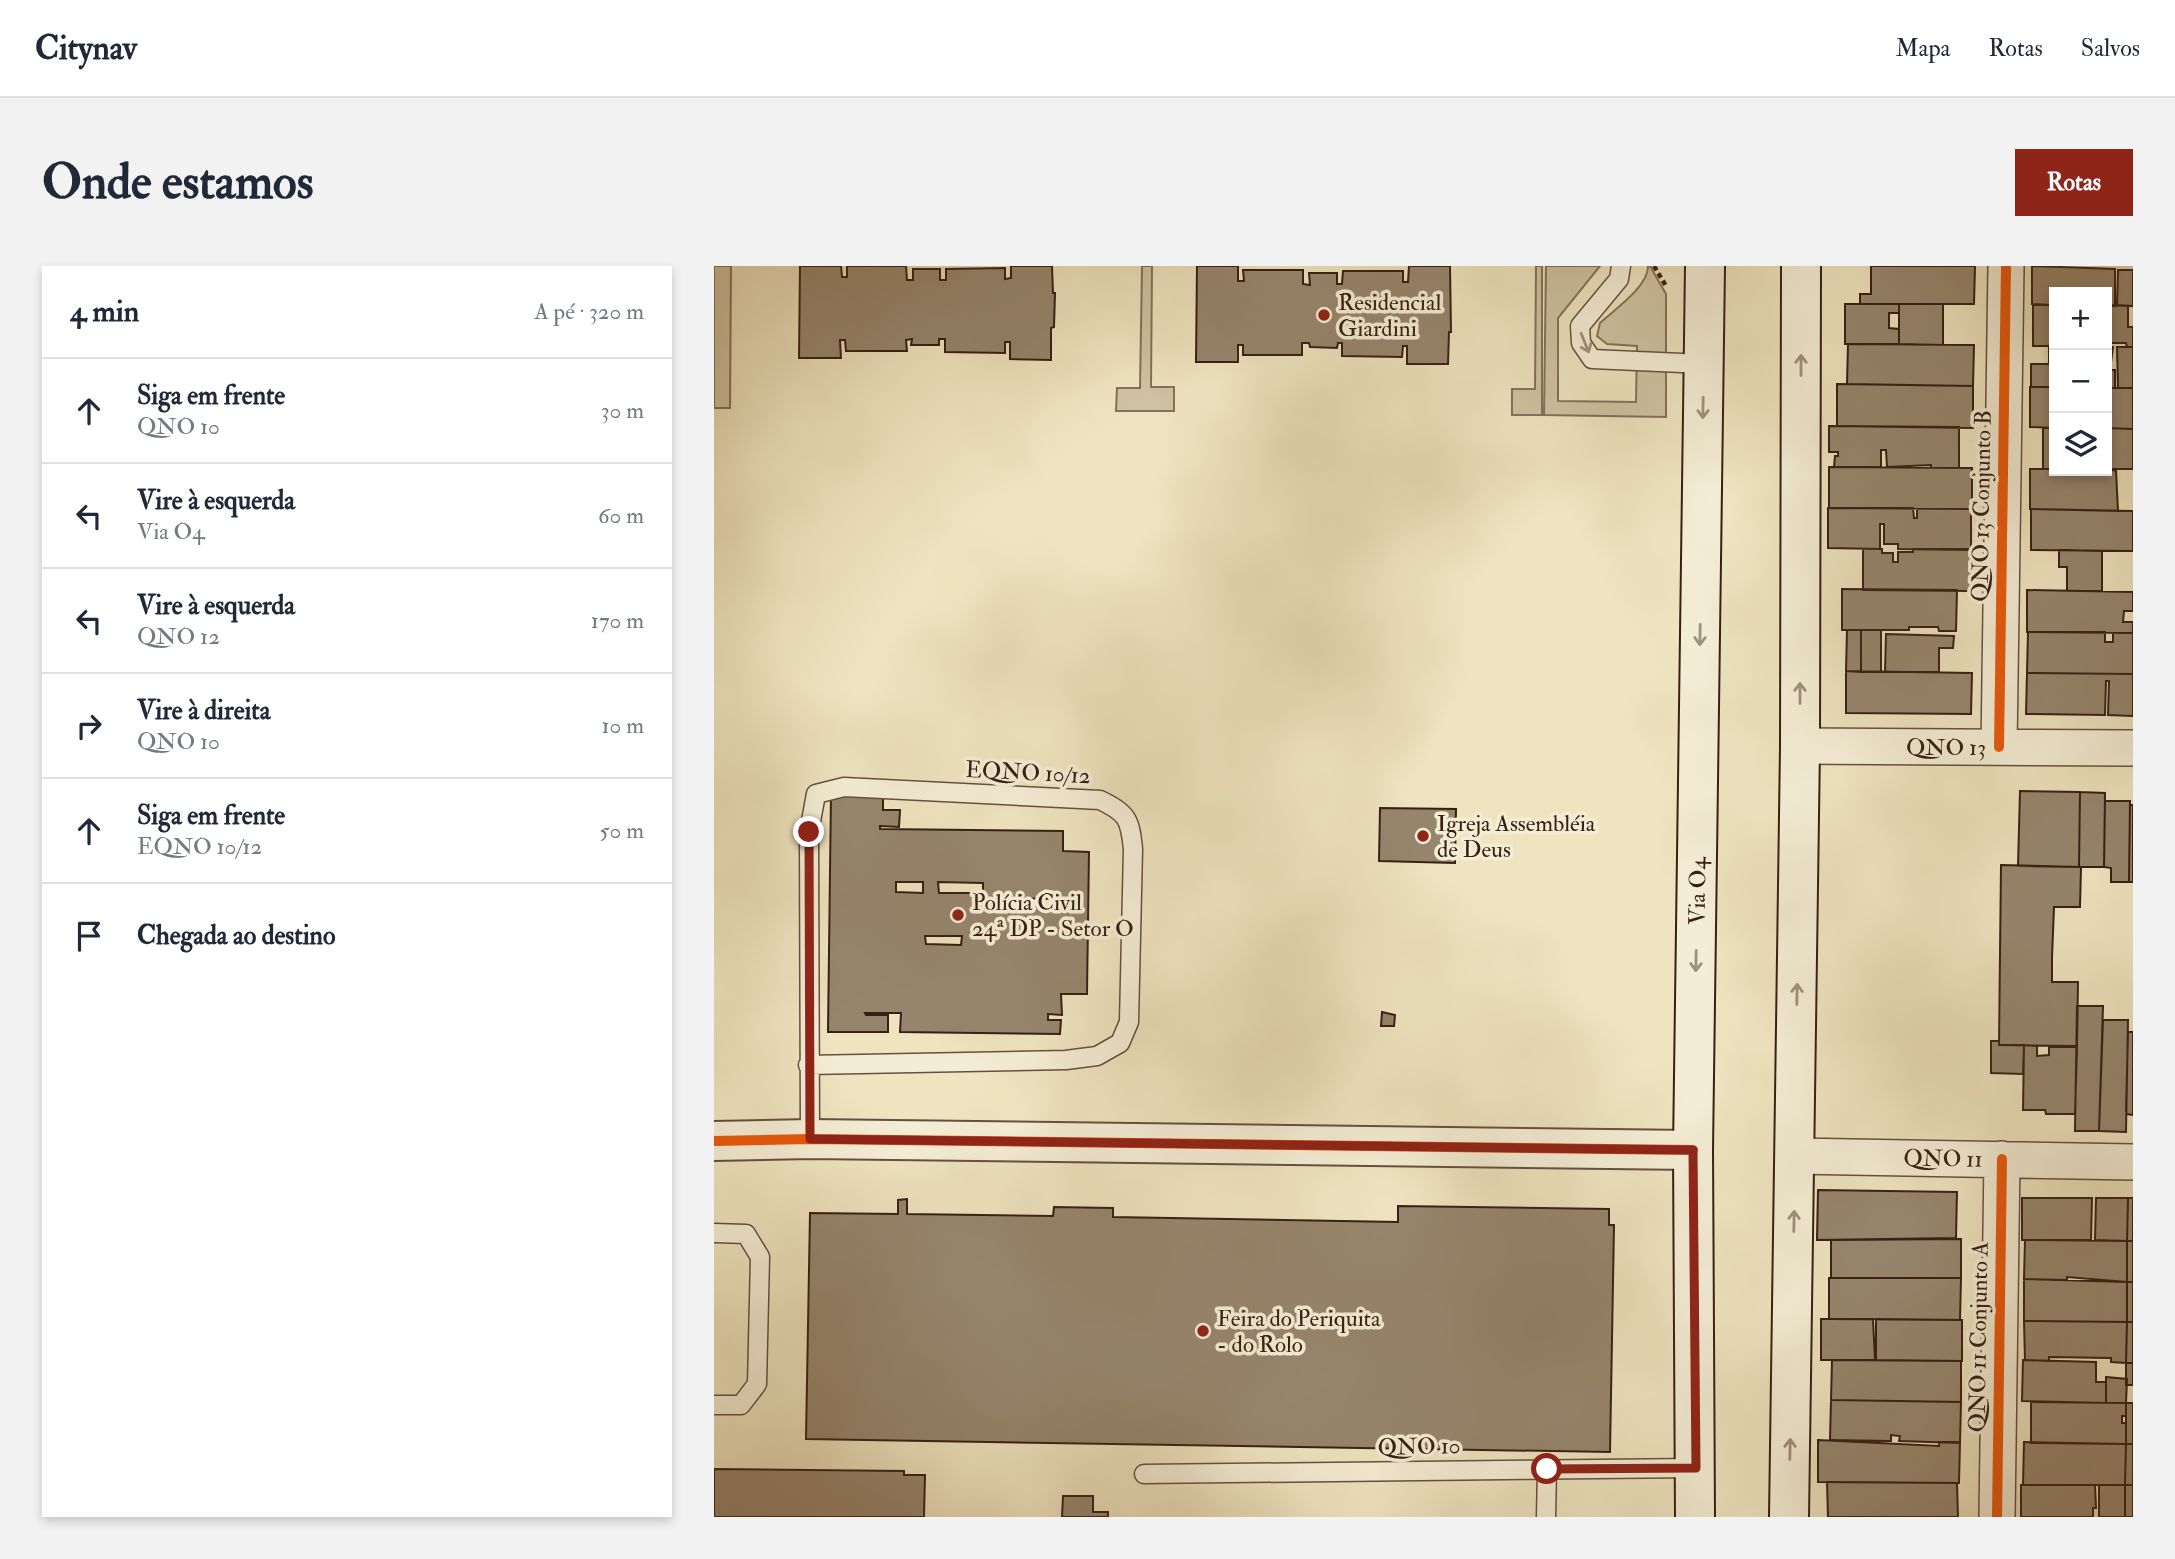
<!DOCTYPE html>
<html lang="pt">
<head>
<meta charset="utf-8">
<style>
	:root { --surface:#fff; --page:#f2f2f3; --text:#1f2937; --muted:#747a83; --line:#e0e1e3; --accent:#8f2418 }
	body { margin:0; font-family:"IM FELL Double Pica",serif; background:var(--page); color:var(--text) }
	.controls { position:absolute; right:21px; top:21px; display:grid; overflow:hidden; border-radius:0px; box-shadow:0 4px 10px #0003 }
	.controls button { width:63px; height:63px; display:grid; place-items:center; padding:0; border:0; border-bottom:2px solid var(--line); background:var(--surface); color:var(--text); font:35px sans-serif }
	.stop { position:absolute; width:21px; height:21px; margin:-16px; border:5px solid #8f2418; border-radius:50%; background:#fff }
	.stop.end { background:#8f2418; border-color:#fff; box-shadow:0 2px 7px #0008 }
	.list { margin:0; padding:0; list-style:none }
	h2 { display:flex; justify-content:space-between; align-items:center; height:91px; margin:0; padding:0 28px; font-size:30px }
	h2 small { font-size:23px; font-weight:400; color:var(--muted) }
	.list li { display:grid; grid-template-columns:46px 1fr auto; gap:21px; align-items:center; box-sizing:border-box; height:105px; padding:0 28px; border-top:2px solid var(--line) }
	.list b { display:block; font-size:26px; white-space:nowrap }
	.list p { margin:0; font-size:23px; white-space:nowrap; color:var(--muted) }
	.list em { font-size:23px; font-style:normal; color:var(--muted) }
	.icon { flex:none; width:38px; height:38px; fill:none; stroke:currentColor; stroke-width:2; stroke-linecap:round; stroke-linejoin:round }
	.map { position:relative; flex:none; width:1419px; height:1251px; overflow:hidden; border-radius:0px }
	header { display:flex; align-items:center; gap:42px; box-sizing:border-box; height:98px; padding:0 35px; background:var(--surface); border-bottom:2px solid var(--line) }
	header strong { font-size:33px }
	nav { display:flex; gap:38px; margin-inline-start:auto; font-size:24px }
	.intro { display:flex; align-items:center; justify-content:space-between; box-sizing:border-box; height:168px; padding:0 42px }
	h1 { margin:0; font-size:49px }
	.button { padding:18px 32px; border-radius:0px; background:var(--accent); color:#fff; font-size:24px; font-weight:700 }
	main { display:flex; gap:42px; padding:0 42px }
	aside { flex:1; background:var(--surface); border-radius:0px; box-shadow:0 4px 10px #0003 }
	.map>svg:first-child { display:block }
	.green { fill:#cfc3a2; stroke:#83715b; stroke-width:2 }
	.building { fill:#96856d; stroke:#371f14; stroke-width:2; fill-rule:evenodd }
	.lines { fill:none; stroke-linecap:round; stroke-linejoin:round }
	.service-casing { stroke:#65503f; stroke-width:21 }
	.minor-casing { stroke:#65503f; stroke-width:38 }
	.tertiary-casing { stroke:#65503f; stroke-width:42 }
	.secondary-casing { stroke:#371f14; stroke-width:42 }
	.path { stroke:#371f14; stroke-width:4.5; stroke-dasharray:5 3.5; stroke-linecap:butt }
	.service { stroke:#f4edd5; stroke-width:18 }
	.minor { stroke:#f4edd5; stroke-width:35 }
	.tertiary { stroke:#f4edd5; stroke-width:38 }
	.secondary { stroke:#f4edd5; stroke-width:38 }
	.cycleway-casing { stroke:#f4edd5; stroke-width:15 }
	.cycleway { stroke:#e8590c; stroke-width:10 }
	.oneway { stroke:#9f907e }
	.route { stroke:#8f2418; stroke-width:9 }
	.poi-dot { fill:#8f2418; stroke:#f4edd5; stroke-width:2.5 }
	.labels { text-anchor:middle; stroke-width:7; stroke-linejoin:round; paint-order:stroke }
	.poi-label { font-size:23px; fill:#371f14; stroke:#f4edd5; text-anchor:start }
	.street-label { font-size:23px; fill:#371f14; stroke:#f4edd5 }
</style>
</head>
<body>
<header>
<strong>Citynav</strong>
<nav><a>Mapa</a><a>Rotas</a><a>Salvos</a></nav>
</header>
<div class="intro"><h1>Onde estamos</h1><a class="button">Rotas</a></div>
<main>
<aside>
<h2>4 min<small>A pé · 320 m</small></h2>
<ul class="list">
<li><svg class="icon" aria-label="ahead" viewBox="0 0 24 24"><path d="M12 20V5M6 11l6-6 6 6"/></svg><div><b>Siga em frente</b><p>QNO 10</p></div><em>30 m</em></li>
<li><svg class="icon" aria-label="left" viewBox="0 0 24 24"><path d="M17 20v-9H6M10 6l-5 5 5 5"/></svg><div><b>Vire à esquerda</b><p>Via O4</p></div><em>60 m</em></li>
<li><svg class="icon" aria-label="left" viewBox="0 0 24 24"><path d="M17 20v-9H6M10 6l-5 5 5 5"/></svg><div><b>Vire à esquerda</b><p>QNO 12</p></div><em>170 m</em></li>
<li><svg class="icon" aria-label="right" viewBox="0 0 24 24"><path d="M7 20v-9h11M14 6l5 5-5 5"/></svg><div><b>Vire à direita</b><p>QNO 10</p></div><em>10 m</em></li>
<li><svg class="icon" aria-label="ahead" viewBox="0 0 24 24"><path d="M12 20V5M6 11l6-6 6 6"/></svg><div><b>Siga em frente</b><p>EQNO 10/12</p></div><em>50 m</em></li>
<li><svg class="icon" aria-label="arrive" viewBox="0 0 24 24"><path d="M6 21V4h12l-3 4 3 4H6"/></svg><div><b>Chegada ao destino</b></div></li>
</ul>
</aside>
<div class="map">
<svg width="1419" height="1251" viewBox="0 0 1419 1251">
	<rect width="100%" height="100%" fill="#eee4bf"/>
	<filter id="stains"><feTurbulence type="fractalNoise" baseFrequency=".00286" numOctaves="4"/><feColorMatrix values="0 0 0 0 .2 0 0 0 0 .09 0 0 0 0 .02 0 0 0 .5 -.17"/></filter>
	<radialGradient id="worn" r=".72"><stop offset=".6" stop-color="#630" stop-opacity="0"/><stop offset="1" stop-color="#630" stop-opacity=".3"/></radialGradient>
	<path class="green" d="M0,0H17L16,142H0Z
		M428,0H438L437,121H460V145H402L403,122H426Z
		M822,0H828V149H798V123H821Z
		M832,0H886L844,52V135L922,136L923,80L893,78L883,70L886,57C900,44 935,20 934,0H936L952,28V151L830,149Z"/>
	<path class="building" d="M86,0H127L128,11H133V0H192L193,14H199V3H226V14H232V3L291,2V13L297,12V0H338L339,27H341L340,61L337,62V94L296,93V76H291V87L231,86V73H225V79H197L198,73L192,74L193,85H132L131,74H126L127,92H85Z
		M483,0H524V15H530L529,4H589V18L596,19L595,7H623V18H628L629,5H689V16H694L695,0H736L737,66H735L734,98H693V80H689L688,91L628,90V77H624L623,82L596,81L595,77H588V89H529V79H524V96H482Z
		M1157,0H1261L1260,38H1146V28H1157Z
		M1318,0L1401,3V40L1393,39V26H1340V39L1318,38Z
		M1404,4H1419V40L1403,39Z
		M1131,38H1185V47H1175V62L1185,63V78H1131Z
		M1185,38H1229V79L1185,78Z
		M1319,39H1340V80H1319Z
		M1393,39L1414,40V61H1419V81H1413L1412,77H1393Z
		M1134,78L1260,79L1259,120L1133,118Z
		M1335,80H1340V121H1317V98H1335Z
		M1393,81H1399L1396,104H1401V122H1393Z
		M1403,81H1419V122H1404Z
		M1123,118L1259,120V162L1123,160Z
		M1316,121H1340V162L1316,161Z
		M1393,122H1419V163L1393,162Z
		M1115,160L1245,161V202H1217V199L1173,201L1172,184H1167V201H1120L1121,190H1124V186H1115Z
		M1329,162H1340V203H1329Z
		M1393,162L1419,163V203H1393Z
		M1115,201L1258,202V243L1115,242Z
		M1316,203H1340V205L1402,204L1404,245L1316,243Z
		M1114,242H1199L1200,252H1203V243H1257V284L1184,283V278H1170V258H1166V283L1114,282Z
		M1317,243L1419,245V285L1317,284Z
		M1149,283H1168V287H1179V296H1184V286H1199V283H1257V325L1149,324Z
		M1345,284L1388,285V325H1353V301H1345Z
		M1128,323L1243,324L1242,365H1225L1224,361H1195V364H1128Z
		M1313,324L1419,326V345H1410L1409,356H1419V367L1313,366Z
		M1133,364H1147V406L1132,405Z
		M1147,364H1167V406H1147Z
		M1314,366H1391V376H1399V367H1419V408L1313,407Z
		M1172,368L1240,370L1239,382H1225V406H1171Z
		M1132,405L1258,407L1257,448L1132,447Z
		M1313,407L1419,408V450L1394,449L1395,415H1392L1391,449L1312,448Z
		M1306,525L1366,526L1365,601L1304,600Z
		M1366,526L1391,527L1390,601H1365Z
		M117,527H169V544H186L185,561L166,560V563L349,565V585L375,586L373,728H347L348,749L334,748V754H347L346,768L186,766L187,747H151L152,749H174V766H114ZM182,616H209V627L182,626ZM224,616L269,617V627H225ZM282,632L348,633V641H282ZM211,670H248L247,679L212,678Z
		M1391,535H1416L1415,616H1397V602L1390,601Z
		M1416,539H1419V616H1415Z
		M666,542L742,543L741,597L665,595Z
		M1287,599L1367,601L1366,641H1340L1338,692V716H1364L1363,780L1285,779Z
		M1363,740H1389L1385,865H1361Z
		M668,746L681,749L680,760H667Z
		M1389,754H1414L1412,866L1385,865Z
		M1414,766H1419V849L1413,848L1412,845Z
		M1277,775H1285V779H1310L1309,808L1277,807Z
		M1310,779L1323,780V790L1335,789V781H1363L1361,848H1332L1331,844H1309Z
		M1104,924L1243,926L1242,972L1103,974Z
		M1308,932H1378L1377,974H1308Z
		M1382,932H1414L1413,975L1381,974Z
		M1414,932H1419V975H1413Z
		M193,933V948L339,950L340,941L399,942V951L684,956V940L895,943V959H900L896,1186L92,1173L96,947L184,948V934Z
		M1247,973V1012H1117V974Z
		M1311,974L1413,975V1016L1353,1011V1014L1310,1013Z
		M1413,975H1419V1016H1413Z
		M1115,1012H1247L1246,1054L1115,1053Z
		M1310,1013L1413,1016V1056L1310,1055Z
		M1413,1016H1419V1056H1413Z
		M1107,1053H1159L1161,1094H1107Z
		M1162,1053L1248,1054V1095L1162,1094Z
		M1310,1055L1413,1056L1412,1097L1397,1096V1092L1335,1091V1095L1311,1094Z
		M1413,1056H1419V1097H1412Z
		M1118,1094L1247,1095V1136L1117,1134Z
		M1309,1094L1382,1096V1116H1392V1137L1308,1135Z
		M1412,1097H1419V1119H1412Z
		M1392,1111L1413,1113L1412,1137H1392Z
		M1117,1134L1247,1136L1246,1177L1185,1175L1186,1170L1177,1169V1175L1116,1174Z
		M1317,1136L1412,1137V1150H1408V1157H1412V1178L1317,1177Z
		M1412,1137H1419V1178H1412Z
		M1104,1174L1225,1180V1176H1246L1245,1217L1104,1216Z
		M1310,1176L1412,1178L1411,1219H1309Z
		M1412,1178H1419V1219H1411Z
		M0,1203L190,1205V1209H211L210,1251H0Z
		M1113,1216L1243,1217L1244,1251H1114Z
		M1307,1219H1381L1382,1242H1379V1251H1307Z
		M1385,1219H1411V1251H1385Z
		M1411,1219H1419V1251H1411Z
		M349,1230H379V1246H394V1251H348Z"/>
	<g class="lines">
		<g class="service-casing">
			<path id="service" d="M907,0L905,13L866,60L867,77L878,93L990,98
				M94,799L352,794L383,790L406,777L415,756L419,583C416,554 414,547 386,534L130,521L102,528L95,566L96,873
				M0,967L32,968L46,991L43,1118L27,1139H0
				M430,1208L982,1202
				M832,1251L833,1203"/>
		</g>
		<g class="minor-casing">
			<path id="minor" d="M1086,480L1419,482
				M1285,481L1292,0
				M1081,890L1419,896
				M1283,1251L1288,893"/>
		</g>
		<g class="tertiary-casing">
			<path id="tertiary" d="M0,875L96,873L979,884"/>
		</g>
		<g class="secondary-casing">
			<path id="secondary" d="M981,1251L979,884L991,0
				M1075,1251L1086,480L1087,0"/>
		</g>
		<path class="path" d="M940,0L952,20"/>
		<use href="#service" class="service"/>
		<use href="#minor" class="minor"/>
		<use href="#tertiary" class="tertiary"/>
		<use href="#secondary" class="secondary"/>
		<g class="cycleway-casing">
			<path id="cycleway" d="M1285,481L1292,0
				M0,875L96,873L979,884
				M1283,1251L1288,893"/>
		</g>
		<use href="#cycleway" class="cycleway"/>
	</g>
	<defs><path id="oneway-shaft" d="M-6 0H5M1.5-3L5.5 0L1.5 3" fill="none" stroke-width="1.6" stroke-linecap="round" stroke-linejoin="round" transform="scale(1.75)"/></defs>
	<g class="oneway">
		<use href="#oneway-shaft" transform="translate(871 77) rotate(68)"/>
		<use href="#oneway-shaft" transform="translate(1087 99) rotate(-90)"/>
		<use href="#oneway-shaft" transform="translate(989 142) rotate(91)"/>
		<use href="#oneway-shaft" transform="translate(986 369) rotate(91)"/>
		<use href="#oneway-shaft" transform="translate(1086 427) rotate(-90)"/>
		<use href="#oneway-shaft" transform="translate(982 695) rotate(91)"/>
		<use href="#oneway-shaft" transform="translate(1083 728) rotate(-89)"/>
		<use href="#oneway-shaft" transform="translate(1080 955) rotate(-89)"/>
		<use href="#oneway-shaft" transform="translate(1076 1183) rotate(-89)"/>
	</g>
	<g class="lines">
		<path class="route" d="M95,566L96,873L979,884L982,1202L833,1203"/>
	</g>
	<g class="poi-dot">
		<circle cx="610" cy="49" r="7"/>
		<circle cx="709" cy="570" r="7"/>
		<circle cx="244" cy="649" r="7"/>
		<circle cx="489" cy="1065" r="7"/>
	</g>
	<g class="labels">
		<g class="poi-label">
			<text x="624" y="44">Residencial<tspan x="624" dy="26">Giardini</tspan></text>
			<text x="723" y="565">Igreja Assembléia<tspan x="723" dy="26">de Deus</tspan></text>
			<text x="258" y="644">Polícia Civil<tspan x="258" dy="26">24ª DP - Setor O</tspan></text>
			<text x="503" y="1060">Feira do Periquita<tspan x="503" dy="26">- do Rolo</tspan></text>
		</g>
		<g class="street-label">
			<text transform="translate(1267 240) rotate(-89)" y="8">QNO 13 Conjunto B</text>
			<text x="1232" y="489">QNO 13</text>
			<text transform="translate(314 506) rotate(3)" y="8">EQNO 10/12</text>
			<text transform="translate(983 625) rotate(-89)" y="8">Via O4</text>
			<text transform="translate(1229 892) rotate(1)" y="8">QNO 11</text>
			<text transform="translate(1264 1071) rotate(-89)" y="8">QNO 11 Conjunto A</text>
			<text transform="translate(705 1180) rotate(-1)" y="8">QNO 10</text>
		</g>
	</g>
	<rect width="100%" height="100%" filter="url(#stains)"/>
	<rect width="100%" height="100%" fill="url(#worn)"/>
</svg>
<div class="controls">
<button>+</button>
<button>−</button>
<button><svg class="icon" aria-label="layers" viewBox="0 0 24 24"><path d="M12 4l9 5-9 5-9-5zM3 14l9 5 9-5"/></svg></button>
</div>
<div class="stop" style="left:833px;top:1203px"></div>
<div class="stop end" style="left:95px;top:566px"></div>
</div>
</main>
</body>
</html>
